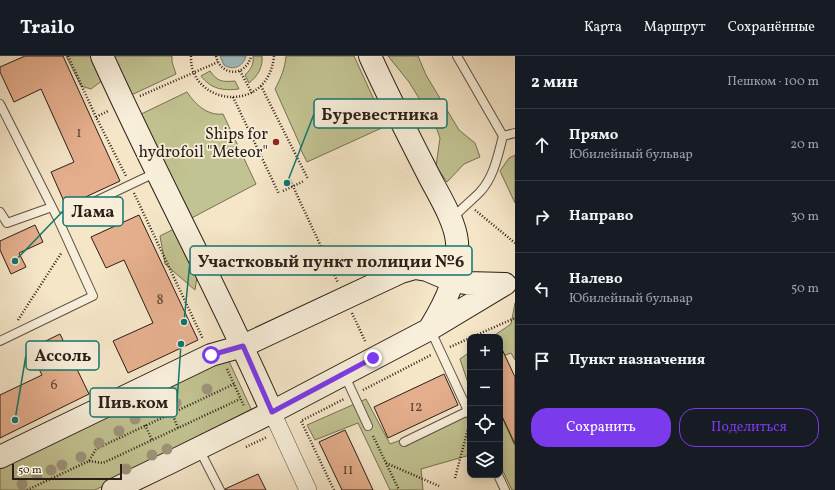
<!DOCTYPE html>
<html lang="ru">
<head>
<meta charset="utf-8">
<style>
	:root { --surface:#171b24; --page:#20242c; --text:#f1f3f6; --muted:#9ea1a6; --line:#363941; --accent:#7c3aed }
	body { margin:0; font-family:Vollkorn,serif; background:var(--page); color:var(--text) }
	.controls { position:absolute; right:12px; bottom:12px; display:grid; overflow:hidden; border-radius:8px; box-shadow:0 2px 10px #0003 }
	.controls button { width:36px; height:36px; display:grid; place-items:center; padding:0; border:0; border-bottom:1px solid var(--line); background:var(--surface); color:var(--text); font:20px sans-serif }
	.scale { position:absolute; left:12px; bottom:10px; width:110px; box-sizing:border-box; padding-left:4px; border:2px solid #2b1e18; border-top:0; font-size:11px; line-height:14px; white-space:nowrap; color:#2b1e18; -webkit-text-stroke:3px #f8efdb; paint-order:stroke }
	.stop { position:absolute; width:12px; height:12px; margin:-9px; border:3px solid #7c3aed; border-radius:50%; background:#fff }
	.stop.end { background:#7c3aed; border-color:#fff; box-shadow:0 1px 4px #0008 }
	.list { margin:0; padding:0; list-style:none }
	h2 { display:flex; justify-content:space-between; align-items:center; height:52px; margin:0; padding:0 16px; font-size:17px }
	h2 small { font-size:13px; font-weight:400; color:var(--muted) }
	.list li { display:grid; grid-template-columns:26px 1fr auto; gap:12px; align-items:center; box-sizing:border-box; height:72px; padding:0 16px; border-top:1px solid var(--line) }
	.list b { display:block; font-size:15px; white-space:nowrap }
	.list p { margin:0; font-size:13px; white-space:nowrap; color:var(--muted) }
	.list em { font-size:13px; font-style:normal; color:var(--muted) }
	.actions { display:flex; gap:8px; padding:12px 16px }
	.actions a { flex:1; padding:9px 0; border:1px solid var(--accent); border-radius:16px; text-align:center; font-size:14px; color:var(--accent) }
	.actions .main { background:var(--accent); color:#fff }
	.icon { flex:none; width:22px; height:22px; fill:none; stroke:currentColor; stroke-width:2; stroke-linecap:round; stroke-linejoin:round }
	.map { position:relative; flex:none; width:515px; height:434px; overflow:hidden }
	header { display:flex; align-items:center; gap:24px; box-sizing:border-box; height:56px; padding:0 20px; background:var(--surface); border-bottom:1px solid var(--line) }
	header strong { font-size:19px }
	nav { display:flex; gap:22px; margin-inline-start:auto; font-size:14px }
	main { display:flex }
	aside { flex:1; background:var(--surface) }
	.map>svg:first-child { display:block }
	.green { fill:#c2c392; stroke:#767055 }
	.water { fill:#a1bdc0; stroke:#727d7d }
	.building { fill:#e5af8d; stroke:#2b1e18 }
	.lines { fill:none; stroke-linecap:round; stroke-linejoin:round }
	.lane-casing { stroke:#5e5044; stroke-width:10 }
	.street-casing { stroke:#5e5044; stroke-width:18 }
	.secondary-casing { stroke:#2b1e18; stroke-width:24 }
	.path { stroke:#2b1e18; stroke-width:2.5; stroke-dasharray:1 2; stroke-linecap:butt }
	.lane { stroke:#f8efdb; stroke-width:8 }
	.street { stroke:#f8efdb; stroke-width:17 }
	.secondary { stroke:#f8efdb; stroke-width:22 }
	.tree { fill:#9f947c }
	.route { stroke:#7c3aed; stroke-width:5 }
	.poi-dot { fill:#8f2418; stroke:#f8efdb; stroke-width:1.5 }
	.labels { text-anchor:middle; stroke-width:3.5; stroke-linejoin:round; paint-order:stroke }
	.number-label { font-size:14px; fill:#5a4235 }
	.poi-label { font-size:16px; fill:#2b1e18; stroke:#f8efdb; text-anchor:end }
	.leader { fill:none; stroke:#0f766e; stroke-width:1.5 }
	.callout-dot { fill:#0f766e; stroke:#f8efdb; stroke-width:1.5 }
	.callout { fill:#f8efdb; stroke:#0f766e; stroke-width:1.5 }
	.callout-label { font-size:17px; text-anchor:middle; font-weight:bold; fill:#2b1e18 }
</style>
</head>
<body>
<header>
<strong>Trailo</strong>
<nav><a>Карта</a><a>Маршрут</a><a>Сохранённые</a></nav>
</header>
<main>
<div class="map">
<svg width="515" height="434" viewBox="0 0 515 434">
	<rect width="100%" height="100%" fill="#f5e6c8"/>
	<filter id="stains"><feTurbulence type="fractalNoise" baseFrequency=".005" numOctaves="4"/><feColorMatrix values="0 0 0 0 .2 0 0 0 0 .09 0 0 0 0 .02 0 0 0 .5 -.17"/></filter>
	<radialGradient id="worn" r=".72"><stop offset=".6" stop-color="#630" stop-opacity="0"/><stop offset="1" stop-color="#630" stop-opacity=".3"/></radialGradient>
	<path class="green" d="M66,0H93L103,24L91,33L81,30Z
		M106,0H172V6L176,18L125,42Z
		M253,0H262C263,11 258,20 249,27L245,19C251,13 254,9 253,0Z
		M286,0H354L386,70L307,106L300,92L301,91L275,33C281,22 285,12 286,0Z
		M388,0H418L426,19L459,74L475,87L480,101L464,108L447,126L436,110L440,82L435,68L409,26Z
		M210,15C218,26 222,26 235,25L239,33C223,35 211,33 201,20Z
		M187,36C195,48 207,60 223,58L256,128L186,165L137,60Z
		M515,99V147L500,115L509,102Z
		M174,173L186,201L197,221L195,234L165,208L160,180Z
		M515,247V304L511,297L500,301V281H492L511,268Z
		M470,296V333L460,303Z
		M228,303L253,357L95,434H0V412Z
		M366,343L390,388L470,359V399L421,413L423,434H390L358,367L315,384L307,369Z
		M500,357L515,390V434H512L500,409Z"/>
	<path class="water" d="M220,0H246C243,11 233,15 224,9Z"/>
	<path class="building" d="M25,0H63L120,125L66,150L51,116L74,106L41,33L14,46L0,16V11Z
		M139,159L198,284L128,317L113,285L153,267L124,204L106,212L91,181Z
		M35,169L43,186L19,197L26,211L11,218L0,194V185Z
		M60,278L89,338L0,382V339L42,319L29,293Z
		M500,289L515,321V388L500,356Z
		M444,318L458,349L388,382L374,351Z
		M345,374L354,393L373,434H342L319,386Z
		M258,418L266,434H225V433Z"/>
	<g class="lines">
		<g class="lane-casing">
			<path id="lane" d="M0,48L58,163
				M503,80L515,77
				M0,156L7,167L52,151
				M453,162C461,153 471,145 480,136C494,121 498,99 503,80L457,0
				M430,273L470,359
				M0,285L93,240L58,163L157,116
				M344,318L368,370
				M404,386L468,355
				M199,393L220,434
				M498,419L505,434"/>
		</g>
		<g class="street-casing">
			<path id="street" d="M272,356L308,434"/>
		</g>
		<g class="secondary-casing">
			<path id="secondary" d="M102,0C156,120 219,235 272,356
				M370,0C388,40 408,79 428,118C438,138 455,164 457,186C459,219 447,244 430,272
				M0,401L211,299L243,290L401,216L415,212L427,214L453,225L467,227L505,228
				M113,434L171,406L272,356L430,273L505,228"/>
		</g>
		<path class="path" d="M68,0L96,61L126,120
			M191,0C189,49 268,60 274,0
			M216,0C221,21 246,21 251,0
			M240,15L252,37
			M261,30L308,123
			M140,40L218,6
			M233,41L279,138
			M96,61L108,55
			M290,124L338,227
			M283,135L304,125
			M134,137L203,283
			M475,154L515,187
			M352,257L366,287
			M18,264L62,196
			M472,281L515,262
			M450,291L470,282
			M227,313L244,350
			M363,334L431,299
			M172,357L178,372
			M145,369L152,384
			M373,380L399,434
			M246,391L267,381
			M89,405L103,407L240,343
			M386,407L439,430
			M455,422L469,369
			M27,434L89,405L96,393L234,328
			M334,434L301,365L344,343"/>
		<use href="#lane" class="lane"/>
		<use href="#street" class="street"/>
		<use href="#secondary" class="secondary"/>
	</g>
	<g class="tree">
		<circle cx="207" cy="333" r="5.5"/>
		<circle cx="176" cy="347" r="5.5"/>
		<circle cx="164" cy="356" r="5.5"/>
		<circle cx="135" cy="363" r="5.5"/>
		<circle cx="119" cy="375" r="5.5"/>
		<circle cx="99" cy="387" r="5.5"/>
		<circle cx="167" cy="393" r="5.5"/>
		<circle cx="152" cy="399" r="5.5"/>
		<circle cx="81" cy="401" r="5.5"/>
		<circle cx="62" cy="409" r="5.5"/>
		<circle cx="126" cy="413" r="5.5"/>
		<circle cx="51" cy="414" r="5.5"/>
		<circle cx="37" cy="419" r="5.5"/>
		<circle cx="22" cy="428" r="5.5"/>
	</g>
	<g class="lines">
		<path class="route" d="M211,299L243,290L272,356L373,302"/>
	</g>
	<circle class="poi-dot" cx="276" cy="86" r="4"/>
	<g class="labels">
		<g class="number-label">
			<text x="79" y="81">1</text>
			<text x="160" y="248">8</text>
			<text x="54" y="333">6</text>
			<text x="416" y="355">12</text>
			<text x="348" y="418">11</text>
		</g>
		<g class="poi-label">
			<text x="268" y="83">Ships for<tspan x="268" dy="18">hydrofoil "Meteor"</tspan></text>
		</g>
	</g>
	<path class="leader" d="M287 127L314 58M15 205L63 155M184 266L190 205M15 364L26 299M181 288L177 346"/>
	<g class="callout-dot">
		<circle cx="287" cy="127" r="4"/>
		<circle cx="15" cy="205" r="4"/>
		<circle cx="184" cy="266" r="4"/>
		<circle cx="15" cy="364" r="4"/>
		<circle cx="181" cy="288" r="4"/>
	</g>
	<g class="callout">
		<rect x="314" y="43" width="133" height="29" rx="4"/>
		<rect x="63" y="141" width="60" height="29" rx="4"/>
		<rect x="190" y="190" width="282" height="29" rx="4"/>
		<rect x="26" y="285" width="73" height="29" rx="4"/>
		<rect x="90" y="332" width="87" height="29" rx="4"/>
	</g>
	<g class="callout-label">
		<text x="380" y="64">Буревестника</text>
		<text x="93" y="161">Лама</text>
		<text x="331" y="211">Участковый пункт полиции №6</text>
		<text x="63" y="305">Ассоль</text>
		<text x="133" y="352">Пив.ком</text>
	</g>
	<rect width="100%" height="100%" filter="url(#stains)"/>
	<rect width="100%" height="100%" fill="url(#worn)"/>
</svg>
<div class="controls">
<button>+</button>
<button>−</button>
<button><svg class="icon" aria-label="locate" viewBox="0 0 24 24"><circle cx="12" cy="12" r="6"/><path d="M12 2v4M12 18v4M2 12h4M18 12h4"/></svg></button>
<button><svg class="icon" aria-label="layers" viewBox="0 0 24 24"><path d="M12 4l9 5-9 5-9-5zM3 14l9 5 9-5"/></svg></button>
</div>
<div class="scale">50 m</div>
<div class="stop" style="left:211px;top:299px"></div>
<div class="stop end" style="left:373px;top:302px"></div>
</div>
<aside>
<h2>2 мин<small>Пешком · 100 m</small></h2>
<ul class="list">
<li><svg class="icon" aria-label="ahead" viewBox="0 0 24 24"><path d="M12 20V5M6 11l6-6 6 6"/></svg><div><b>Прямо</b><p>Юбилейный бульвар</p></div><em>20 m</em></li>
<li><svg class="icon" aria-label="right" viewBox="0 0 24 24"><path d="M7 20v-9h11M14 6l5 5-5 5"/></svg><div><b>Направо</b></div><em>30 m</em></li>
<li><svg class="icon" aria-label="left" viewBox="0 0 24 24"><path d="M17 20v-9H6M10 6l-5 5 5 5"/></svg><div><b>Налево</b><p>Юбилейный бульвар</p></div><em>50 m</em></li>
<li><svg class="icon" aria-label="arrive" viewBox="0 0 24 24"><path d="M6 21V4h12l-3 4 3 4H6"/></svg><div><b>Пункт назначения</b></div></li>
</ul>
<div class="actions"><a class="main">Сохранить</a><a>Поделиться</a></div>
</aside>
</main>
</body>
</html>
